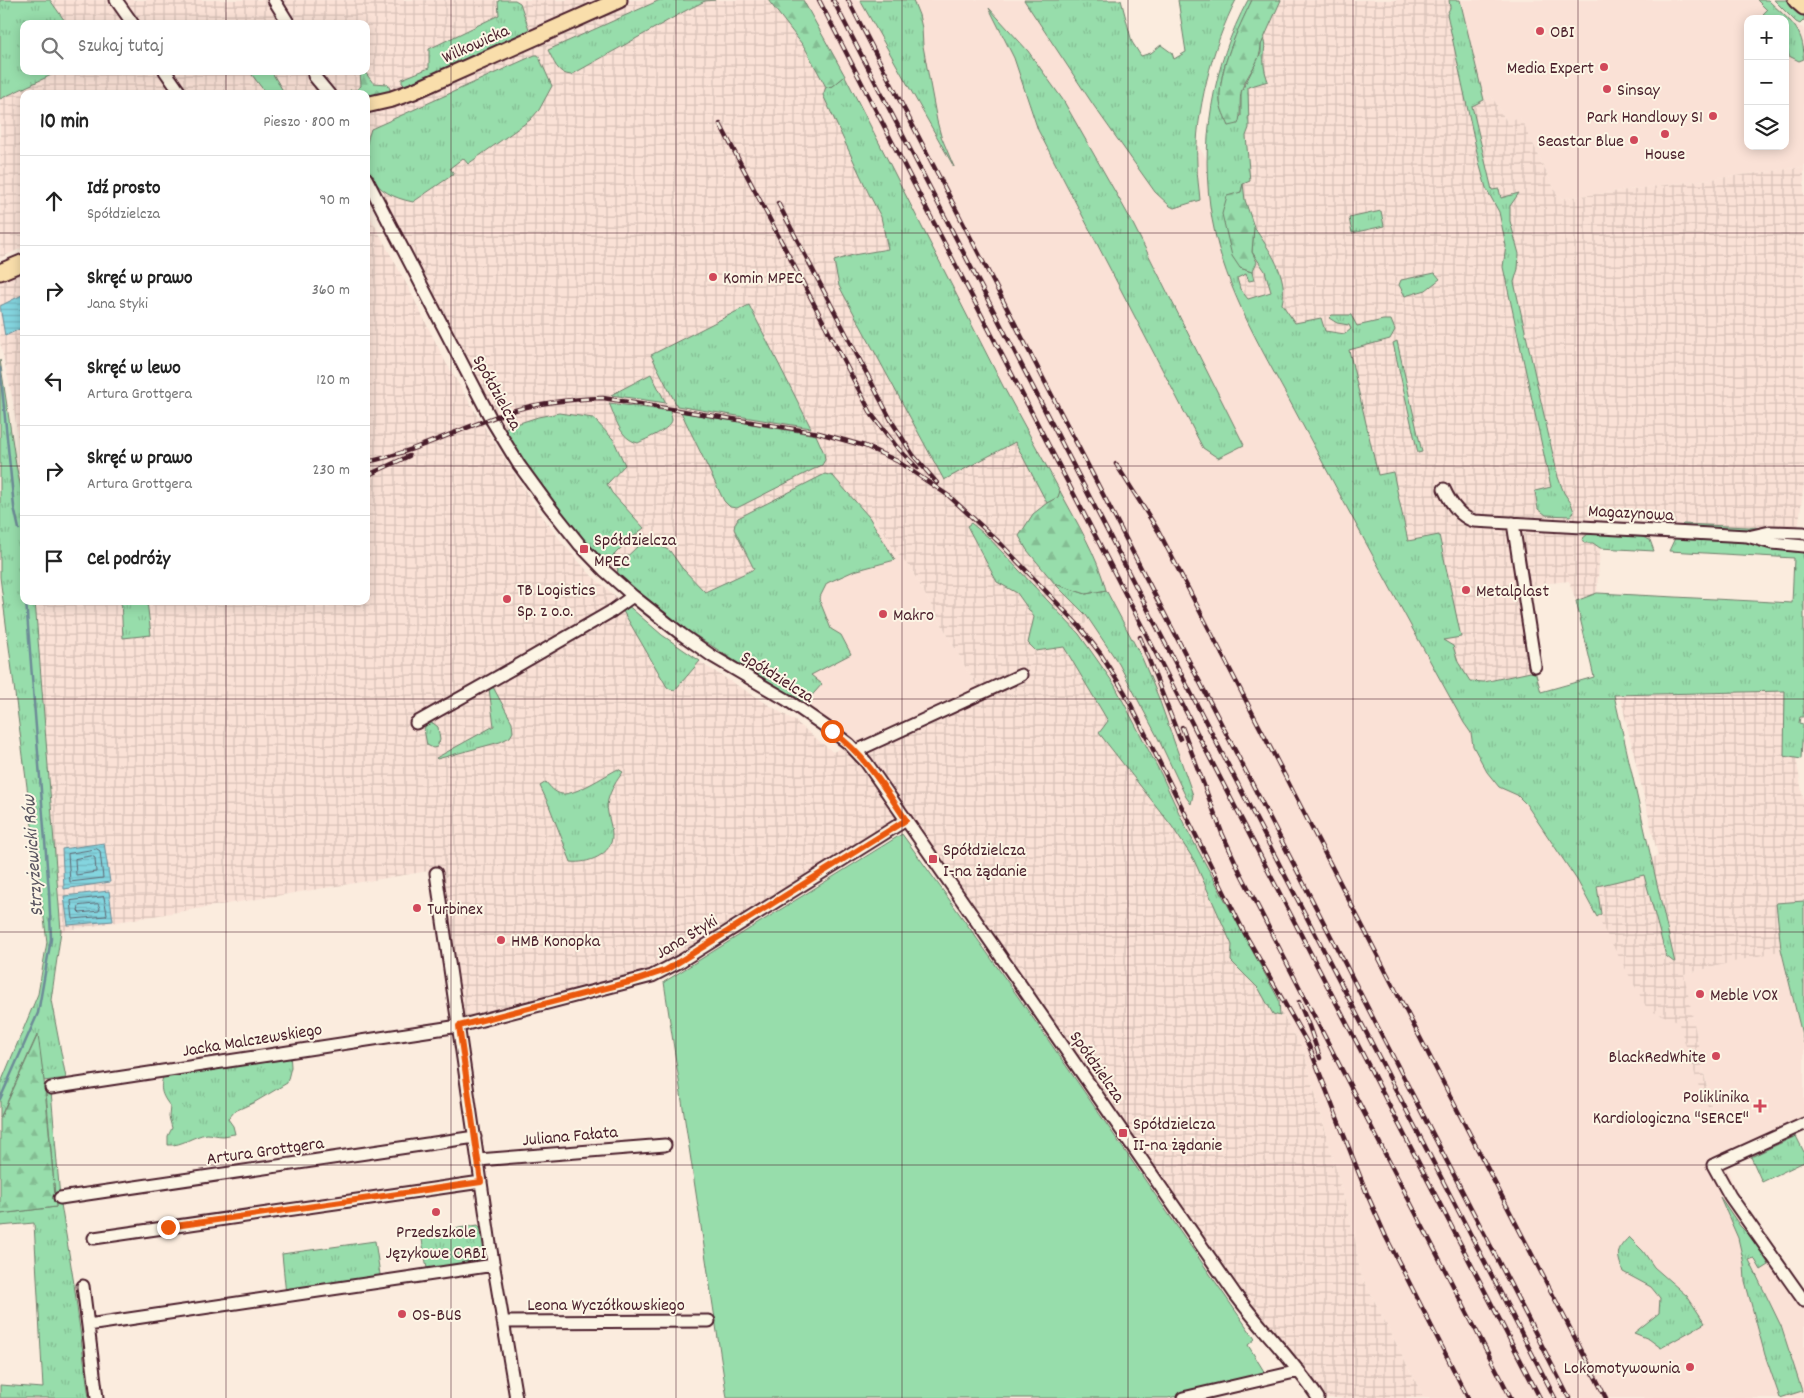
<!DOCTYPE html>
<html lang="pl">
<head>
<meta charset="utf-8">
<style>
	:root { --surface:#fff; --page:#f6f6f6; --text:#222; --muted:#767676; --line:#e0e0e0 }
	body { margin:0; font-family:Dekko,sans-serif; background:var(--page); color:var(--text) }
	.controls { position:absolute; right:15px; top:15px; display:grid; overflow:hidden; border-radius:10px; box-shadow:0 2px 12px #0003 }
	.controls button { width:45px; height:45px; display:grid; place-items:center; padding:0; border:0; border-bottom:1px solid var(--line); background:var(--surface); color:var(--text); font:25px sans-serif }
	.stop { position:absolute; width:15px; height:15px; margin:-11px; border:4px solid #ea580c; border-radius:50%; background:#fff }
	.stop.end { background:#ea580c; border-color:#fff; box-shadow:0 1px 5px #0008 }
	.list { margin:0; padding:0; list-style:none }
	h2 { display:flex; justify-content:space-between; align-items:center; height:65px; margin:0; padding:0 20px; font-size:21px }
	h2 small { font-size:16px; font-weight:400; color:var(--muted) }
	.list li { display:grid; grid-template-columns:32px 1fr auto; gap:15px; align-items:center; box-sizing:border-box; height:90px; padding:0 20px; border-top:1px solid var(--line) }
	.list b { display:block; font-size:19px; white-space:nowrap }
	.list p { margin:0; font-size:16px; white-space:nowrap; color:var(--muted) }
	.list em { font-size:16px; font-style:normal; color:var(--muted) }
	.icon { flex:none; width:28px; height:28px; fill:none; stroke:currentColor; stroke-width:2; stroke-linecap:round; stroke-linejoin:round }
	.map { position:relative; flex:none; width:1804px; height:1398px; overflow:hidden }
	.search { position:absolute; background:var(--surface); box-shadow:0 2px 12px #0003; left:20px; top:20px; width:350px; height:55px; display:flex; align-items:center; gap:12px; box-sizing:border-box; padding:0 18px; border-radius:10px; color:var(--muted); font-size:19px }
	.panel { position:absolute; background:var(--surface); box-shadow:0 2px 12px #0003; left:20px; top:90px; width:350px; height:515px; border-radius:10px }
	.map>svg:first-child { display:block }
	.built { fill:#fae1d6; fill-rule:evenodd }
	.industrial { fill:url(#industrial-grid) }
	.grass { fill:url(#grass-tufts); stroke:#707e6b }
	.forest { fill:url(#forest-firs); stroke:#707e6b }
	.green { fill:#97ddab; stroke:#707e6b }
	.water { fill:url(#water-rules); stroke:#6d8c97 }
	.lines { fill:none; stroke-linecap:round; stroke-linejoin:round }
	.shore { stroke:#616873; stroke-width:1 }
	.stream { stroke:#6d8c97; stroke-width:2.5 }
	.minor-casing { stroke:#4a1f2b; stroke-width:15 }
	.major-casing { stroke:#4a1f2b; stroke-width:19 }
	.minor { stroke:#fcf5e5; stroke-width:11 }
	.major { stroke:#f9deab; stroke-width:15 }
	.rail-casing { stroke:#4a1f2b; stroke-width:4.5 }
	.rail { stroke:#fcf5e5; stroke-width:2.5; stroke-dasharray:8; stroke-linecap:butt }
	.route { stroke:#ea580c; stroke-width:6 }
	.grid { fill:none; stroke:#4a1f2b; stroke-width:1; stroke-opacity:0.55 }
	.poi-dot { fill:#d1495b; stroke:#fcf5e5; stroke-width:2 }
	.labels { text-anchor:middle; stroke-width:4; stroke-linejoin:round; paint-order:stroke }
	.poi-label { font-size:18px; fill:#4a1f2b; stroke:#fcf5e5; text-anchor:start }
	.street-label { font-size:18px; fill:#4a1f2b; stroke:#fcf5e5 }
	.water-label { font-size:19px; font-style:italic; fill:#5b5661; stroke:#fcf5e5 }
</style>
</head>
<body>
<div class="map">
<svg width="1804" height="1398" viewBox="0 0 1804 1398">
	<defs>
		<pattern id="industrial-grid" width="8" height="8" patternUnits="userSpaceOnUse" patternTransform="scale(1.25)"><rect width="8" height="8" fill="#fae1d6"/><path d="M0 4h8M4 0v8" fill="none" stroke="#d8c1b8"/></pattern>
		<pattern id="grass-tufts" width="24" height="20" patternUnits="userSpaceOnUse" patternTransform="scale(1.25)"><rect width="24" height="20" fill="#97ddab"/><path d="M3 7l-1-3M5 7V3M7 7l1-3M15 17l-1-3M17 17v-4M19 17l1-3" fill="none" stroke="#84bd93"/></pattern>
		<pattern id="forest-firs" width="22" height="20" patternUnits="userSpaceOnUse" patternTransform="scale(1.25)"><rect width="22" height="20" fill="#97ddab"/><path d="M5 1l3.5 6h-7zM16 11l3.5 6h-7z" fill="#84bd93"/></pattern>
		<pattern id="water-rules" width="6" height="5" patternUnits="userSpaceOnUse" patternTransform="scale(1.25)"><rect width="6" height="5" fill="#84d5df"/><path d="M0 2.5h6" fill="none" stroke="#74b6c0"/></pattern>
	</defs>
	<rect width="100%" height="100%" fill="#fbecde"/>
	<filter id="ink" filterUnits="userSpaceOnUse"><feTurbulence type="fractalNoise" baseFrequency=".02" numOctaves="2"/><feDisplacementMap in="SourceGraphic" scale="10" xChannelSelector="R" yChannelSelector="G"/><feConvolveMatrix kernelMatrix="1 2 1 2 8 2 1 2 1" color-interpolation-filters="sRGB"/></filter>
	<g filter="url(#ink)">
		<path class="built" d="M774,0H1039L1175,109L1216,174L1220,225L1646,854L1713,1113L1683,974L1781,949L1804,1043V1118L1724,1160L1746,1219L1804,1301V1398H1424L1360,1273L1355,1239L1303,1049L1255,969L1073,631L1109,610Z
			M1458,0H1771L1795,24L1803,28L1804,31V167L1559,199L1520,117L1507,122L1492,97L1482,101ZM1748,19H1785V146H1748Z
			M873,515L895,551L911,569L980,693L856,751L706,613L695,597Z"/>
		<path class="industrial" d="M50,0H113L129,24H67Z
			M123,0H769L805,48L1109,609L1073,631L1255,969L1303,1049L1355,1239L1360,1273L1424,1398H1317L1197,1238L906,821L666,970L459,1026L435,870L61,931L35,601H366V209L406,283L445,361L482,423L537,509L564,545L592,576L662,635L706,666L795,721L833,752L849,744L856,750L980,693L911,569L895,551L873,515L655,614L605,571L519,465L366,178V116L390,100L366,94H188L172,71H366V24H139Z
			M1256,0H1458L1482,101L1492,97L1507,122L1520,116L1559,199L1804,167V484L1798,529L1653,523L1594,516L1599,533L1600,548L1597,593L1576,601L1569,581L1523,586L1536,674L1454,692L1244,299L1234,274L1220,225Z
			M60,71H162L177,94H24V247L0,258V99Z
			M24,267V488L13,401L0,342V278Z
			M1785,691L1804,804V945L1684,974L1713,1117L1699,1087L1678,1021L1648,1010L1577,880L1658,856L1620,696Z"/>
		<path class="grass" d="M0,0H50L67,24H24V71H60L0,99Z
			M500,0H515L520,3L530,32L406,86L402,83V79L429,68V49L499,15L498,1Z
			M660,0H715L705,1L685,11L571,75C557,74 554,61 548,50Z
			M860,0H913L919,15L922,28L923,46L937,121L941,136L954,167Z
			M1024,0H1121L1132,42L1141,56L1151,53L1161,45L1172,53L1174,59L1186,52L1178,0H1236C1213,44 1194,115 1197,165C1197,176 1199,188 1200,200L1174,208L1170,206L1155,192L1094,106Z
			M1248,0H1252C1238,30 1219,66 1220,100C1220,108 1226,118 1229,126L1241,116V92L1261,53V45L1263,39C1266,45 1264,49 1264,56C1263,65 1265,73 1268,81L1248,87L1249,128L1246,136L1250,181L1243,184L1241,192L1240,268L1252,272L1254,280L1249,281L1246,274L1237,278L1240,289L1248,299L1271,292L1265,271L1252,252L1254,227C1269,250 1289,275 1282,304L1295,323L1321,318L1325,331L1345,334L1351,329L1349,325L1337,323L1329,318L1332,315H1351L1357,326L1383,320H1391L1395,330L1390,339L1349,350L1378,475L1393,472L1408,541L1439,535L1461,637L1443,640L1453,646L1458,662L1470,681L1484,682L1535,671L1541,692L1594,677L1576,601L1597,593L1792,603L1794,558L1669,551L1675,538L1681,533L1677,532L1683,524L1770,528L1685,532L1796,549L1804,554V706L1803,717H1800L1799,723L1803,724L1801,759L1784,756L1785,691L1614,695L1675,963L1666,956L1644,875L1597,886L1601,914L1597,917L1577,880L1526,804L1517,795L1499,787L1487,772L1473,746L1471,733L1464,723C1409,623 1355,523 1301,422C1267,358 1225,292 1212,219C1199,145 1212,66 1248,0Z
			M1449,0H1460L1484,100L1472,106L1492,190L1499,189L1501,198L1519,193L1510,206V221L1519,254L1518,269L1514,282L1558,477L1564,493L1571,503L1574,512L1571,516L1546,515L1538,509L1535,491L1551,487L1503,267L1506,246L1499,212L1486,188L1480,166L1447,14L1450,8Z
			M1757,0H1768C1789,21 1804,27 1804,59L1799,61L1789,56L1785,36V19H1771L1763,14L1767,10Z
			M1774,0H1789L1804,13V20L1800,24L1796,22Z
			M989,8L1028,51L1063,100L1130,218L1244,445L1218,458L1203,448L1038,130L1014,58Z
			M535,55H538L552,86L539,110L530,120L468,164L463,158L450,168L454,174L413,202C372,194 357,168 371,129Z
			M845,76L1003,386L1060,491L1059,497L1047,503L1015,442L944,480L839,286L834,261L853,255L888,249L881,217L868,192L823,95L826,87L833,86Z
			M1381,211L1384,226L1352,233L1349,218Z
			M1435,273L1440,279L1426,290L1405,296L1399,285L1401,280Z
			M749,305L811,428L677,406L651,355Z
			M1397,341L1422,452L1418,453L1393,343Z
			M0,360L16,465L24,501V601H35L61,931L51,1000L66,1078L44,1081L37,1035L0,1118V1085L38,994L47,942L0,577Z
			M651,374L666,403L611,395Z
			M609,403L670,411C670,414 672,417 672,420C671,429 646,439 638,443C620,439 616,419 609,403Z
			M681,412L816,435L824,453L825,460L822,465L737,508L730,507L724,501Z
			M559,413L593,418L613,439L625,465L607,484L612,493L644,528L628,541L611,558L602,559L584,539L582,540L555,513L498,430L538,417Z
			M825,474L833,476L869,517L895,560L854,571L827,583L819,599L831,629L841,635L851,654L811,675L822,684L807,701H796L663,614L618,575L617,566L638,546L651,541L670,551L682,568L705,592L754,569L734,529L735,524L738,518Z
			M971,523L988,537L1079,634L1114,684L1161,774L1185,826L1279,1000L1280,1016L1273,1014L1259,989L1231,961L1232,945L1194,860L1171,825L1099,733L1108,721L1064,647L1036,651L1028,643L1034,617L1017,593L997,582L967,526Z
			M1599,533L1640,536L1650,540L1654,551L1600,548L1593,543H1584L1582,539L1588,534Z
			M1055,584L1086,594L1106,590L1142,658L1158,696L1193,795L1191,804L1186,797L1158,738L1119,664L1086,615Z
			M121,601H147L151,635L123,638Z
			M625,603L662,635L700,661L675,690L670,689L667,687L620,606Z
			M493,687L512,722L513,732L510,737L500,742L437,759L436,758L494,726L489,689Z
			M433,723L438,727L440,740L437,747L433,748L427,745L424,729L426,725Z
			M618,769L623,772C617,780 611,789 608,800C605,811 612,824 612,835C613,855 587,864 571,862L548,803L540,786L546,782C550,787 555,793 562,794C576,795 604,776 618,769Z
			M1804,901V1043L1781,949L1776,903Z
			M290,1052L291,1067L287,1083L255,1102L235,1111L228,1119L233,1126L235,1134C231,1134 227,1136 223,1136C217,1136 212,1134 207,1134C192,1136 183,1146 168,1145V1136L172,1128L169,1117L170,1106C159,1092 160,1086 165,1070Z
			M51,1091L60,1198L74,1284L89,1398H0V1385L43,1388L34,1223L0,1226V1214L56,1207L46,1093Z
			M1796,1136L1804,1152V1162L1762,1182L1751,1157Z
			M1720,1197L1740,1226L1753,1239L1769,1265L1761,1270L1754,1258L1749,1260L1781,1326L1802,1391L1780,1398L1765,1355L1745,1281L1744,1264L1738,1238Z
			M478,1225L490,1244L494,1265L428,1274L421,1234Z
			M1629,1237L1643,1251L1654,1267L1687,1296L1705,1323L1661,1348L1649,1339L1634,1333L1659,1313L1660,1298L1651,1287L1623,1272C1617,1254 1615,1251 1629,1237Z
			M375,1241L381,1281L286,1295L282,1254Z"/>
		<path class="forest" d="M768,0H803L845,76L833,86L826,87L805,48Z
			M1252,0H1281L1261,45C1261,64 1244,76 1241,93C1239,104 1242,114 1238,124L1229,126C1226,119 1220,108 1220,100C1219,67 1238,29 1252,0Z
			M253,71H271L285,94H268L265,92L252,75Z
			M360,72H365L373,83L388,84L391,92L366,104V94H349L350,90H356L361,86Z
			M1243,184L1245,200L1254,227L1252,252L1257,262L1252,272L1240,268L1232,256L1222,214L1227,196L1241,192Z
			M1060,491C1077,523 1097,555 1106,590L1086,594L1055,584L1027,550L1019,536L1033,514L1047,503L1058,497Z
			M38,1034L45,1089L56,1207L0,1214V1119Z"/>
		<path class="green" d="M902,834C1023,1000 1138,1171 1255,1339L1248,1345L1268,1378L1168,1398H727L664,982Z"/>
		<path class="water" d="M24,294V327L5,336L0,306Z
			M104,843L110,882L64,889L62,849Z
			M109,891L113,921L68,925L64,896Z"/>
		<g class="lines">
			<path class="shore" d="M97,849L100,851L103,878L70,882L68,854Z
				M92,856L95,858L96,872L76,875L75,859Z
				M104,897L107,914L106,916L73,919L71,901Z
				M98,904L100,908L99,911L80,913L78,911L79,906Z"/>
			<path class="stream" d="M0,368L14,507L19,529
				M22,554L24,571
				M0,1099L38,1013L51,939L49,891L26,601"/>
			<g class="minor-casing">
				<path id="minor" d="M116,0L133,24
					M274,0L289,24
					M165,71L181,94
					M314,76L329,94
					M366,178L491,419L519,465L549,506L580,545L605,571L633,596L681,634L712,656L787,700L832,731L849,744L866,762L1235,1294C1261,1329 1294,1361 1318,1398
					M1444,489C1450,502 1460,517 1474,521L1747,536L1772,543L1804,546
					M1513,523L1535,666
					M1752,536L1770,532L1804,533
					M416,723L517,666L612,611L633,596
					M856,751L1021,675
					M436,873L490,1244L516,1398
					M51,1088L459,1026L652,976L681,961L906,820
					M478,1160L665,1145
					M1716,1164L1804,1124
					M1713,1165L1730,1196L1804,1301
					M60,1198L475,1137
					M94,1238L481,1182
					M83,1286L97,1398
					M503,1322L709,1321
					M88,1325L494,1265
					M1183,1398L1299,1371"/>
			</g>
			<g class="major-casing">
				<path id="major" d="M1796,0L1804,7
					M366,105L392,99L414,91L619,0
					M0,272L24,262"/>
			</g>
			<use href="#minor" class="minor"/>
			<use href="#major" class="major"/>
			<g class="rail-casing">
				<path id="rail" d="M819,0L1540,1398
					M833,0L1555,1398
					M848,0L1569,1398
					M720,124L872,415L896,446L917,468
					M778,203L892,422L913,455L937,483
					M366,462C416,452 463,427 512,411C541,402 572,399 603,398L819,433L865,446L897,461L949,496L1002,545L1079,626L1100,653L1125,693L1244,932L1309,1046L1367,1194L1386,1237L1468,1398
					M1116,464L1159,532L1606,1398
					M366,476L409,456
					M1140,637L1180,739
					M1182,727L1222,833L1240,872L1511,1398
					M1299,1002L1309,1026L1320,1058"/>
			</g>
			<use href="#rail" class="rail"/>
		</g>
	</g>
	<g class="lines" filter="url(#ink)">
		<path class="route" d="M168,1227L481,1182L459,1026L637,980L666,970L906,820C884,787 865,755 832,731"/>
	</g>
	<path class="grid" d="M226,0V24M451,0V1398M676,0V1398M902,0V1398M1128,0V1398M1353,0V1398M1578,0V1398M226,71V94M0,233H24M366,233H1804M0,466H24M366,466H1804M226,601V1398M0,699H1804M0,932H1804M0,1165H1804"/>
	<g class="poi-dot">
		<circle cx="1540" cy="31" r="5"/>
		<circle cx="1604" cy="67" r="5"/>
		<circle cx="1607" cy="89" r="5"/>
		<circle cx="1713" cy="116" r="5"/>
		<circle cx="1665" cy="134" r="5"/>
		<circle cx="1634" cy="140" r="5"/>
		<circle cx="713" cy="277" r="5"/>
		<rect x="579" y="544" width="10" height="10" rx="2.5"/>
		<circle cx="1466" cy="590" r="5"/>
		<circle cx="507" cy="599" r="5"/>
		<circle cx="883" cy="614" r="5"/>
		<rect x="928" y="854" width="10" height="10" rx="2.5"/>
		<circle cx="417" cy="908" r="5"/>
		<circle cx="501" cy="940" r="5"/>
		<circle cx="1700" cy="994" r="5"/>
		<circle cx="1716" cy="1056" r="5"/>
		<path d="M1757.5 1098.5h5v5h5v5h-5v5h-5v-5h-5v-5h5z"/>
		<rect x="1118" y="1128" width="10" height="10" rx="2.5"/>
		<circle cx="436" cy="1212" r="5"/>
		<circle cx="402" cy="1314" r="5"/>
		<circle cx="1690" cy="1367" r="5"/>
	</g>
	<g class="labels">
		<g class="poi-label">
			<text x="1550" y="37">OBI</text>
			<text x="1594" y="73" text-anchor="end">Media Expert</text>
			<text x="1617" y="95">Sinsay</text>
			<text x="1703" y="122" text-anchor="end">Park Handlowy S1</text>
			<text x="1624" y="146" text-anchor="end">Seastar Blue</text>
			<text x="1665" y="159" text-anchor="middle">House</text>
			<text x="723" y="283">Komin MPEC</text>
			<text x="594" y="545">Spółdzielcza<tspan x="594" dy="21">MPEC</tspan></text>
			<text x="517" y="595">TB Logistics<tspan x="517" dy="21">Sp. z o.o.</tspan></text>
			<text x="1476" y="596">Metalplast</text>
			<text x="893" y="620">Makro</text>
			<text x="943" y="855">Spółdzielcza<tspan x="943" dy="21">I-na żądanie</tspan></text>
			<text x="427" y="914">Turbinex</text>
			<text x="511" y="946">HMB Konopka</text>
			<text x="1710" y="1000">Meble VOX</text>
			<text x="1706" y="1062" text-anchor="end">BlackRedWhite</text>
			<text x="1749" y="1102" text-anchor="end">Poliklinika<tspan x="1749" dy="21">Kardiologiczna "SERCE"</tspan></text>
			<text x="1133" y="1129">Spółdzielcza<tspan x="1133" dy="21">II-na żądanie</tspan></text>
			<text x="436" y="1237" text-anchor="middle">Przedszkole<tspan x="436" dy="21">Językowe ORBI</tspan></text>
			<text x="412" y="1320">OS-BUS</text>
			<text x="1680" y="1373" text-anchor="end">Lokomotywownia</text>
		</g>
		<g class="street-label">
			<text transform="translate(475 43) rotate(-24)" y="6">Wilkowicka</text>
			<text transform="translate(498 392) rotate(61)" y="6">Spółdzielcza</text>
			<text transform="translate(1631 512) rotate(3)" y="6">Magazynowa</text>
			<text transform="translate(778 676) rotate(32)" y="6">Spółdzielcza</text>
			<text transform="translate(686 936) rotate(-31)" y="6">Jana Styki</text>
			<text transform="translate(252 1039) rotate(-9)" y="6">Jacka Malczewskiego</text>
			<text transform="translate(1098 1066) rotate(55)" y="6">Spółdzielcza</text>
			<text transform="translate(570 1135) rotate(-5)" y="6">Juliana Fałata</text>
			<text transform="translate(265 1150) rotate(-8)" y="6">Artura Grottgera</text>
			<text x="606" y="1310">Leona Wyczółkowskiego</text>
		</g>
		<g class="water-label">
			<text transform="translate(31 856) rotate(-94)" y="7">Strzyżewicki Rów</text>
		</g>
	</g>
</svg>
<div class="controls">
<button>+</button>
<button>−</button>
<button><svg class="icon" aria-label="layers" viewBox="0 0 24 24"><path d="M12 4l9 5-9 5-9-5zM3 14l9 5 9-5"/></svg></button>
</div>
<div class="stop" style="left:832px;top:731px"></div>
<div class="stop end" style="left:168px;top:1227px"></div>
<div class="search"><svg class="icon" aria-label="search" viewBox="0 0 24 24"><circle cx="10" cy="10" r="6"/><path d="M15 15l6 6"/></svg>Szukaj tutaj</div>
<section class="panel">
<h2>10 min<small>Pieszo · 800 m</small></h2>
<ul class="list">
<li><svg class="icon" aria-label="ahead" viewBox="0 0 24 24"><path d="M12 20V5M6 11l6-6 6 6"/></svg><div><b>Idź prosto</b><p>Spółdzielcza</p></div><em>90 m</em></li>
<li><svg class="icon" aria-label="right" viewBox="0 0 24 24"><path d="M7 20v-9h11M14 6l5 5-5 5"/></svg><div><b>Skręć w prawo</b><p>Jana Styki</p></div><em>360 m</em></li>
<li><svg class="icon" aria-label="left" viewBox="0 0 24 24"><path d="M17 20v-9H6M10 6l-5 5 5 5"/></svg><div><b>Skręć w lewo</b><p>Artura Grottgera</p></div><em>120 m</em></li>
<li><svg class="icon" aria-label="right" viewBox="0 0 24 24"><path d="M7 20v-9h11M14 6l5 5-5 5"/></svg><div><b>Skręć w prawo</b><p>Artura Grottgera</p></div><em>230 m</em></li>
<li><svg class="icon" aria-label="arrive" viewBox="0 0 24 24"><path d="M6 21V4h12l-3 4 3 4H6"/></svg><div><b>Cel podróży</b></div></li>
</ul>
</section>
</div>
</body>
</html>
